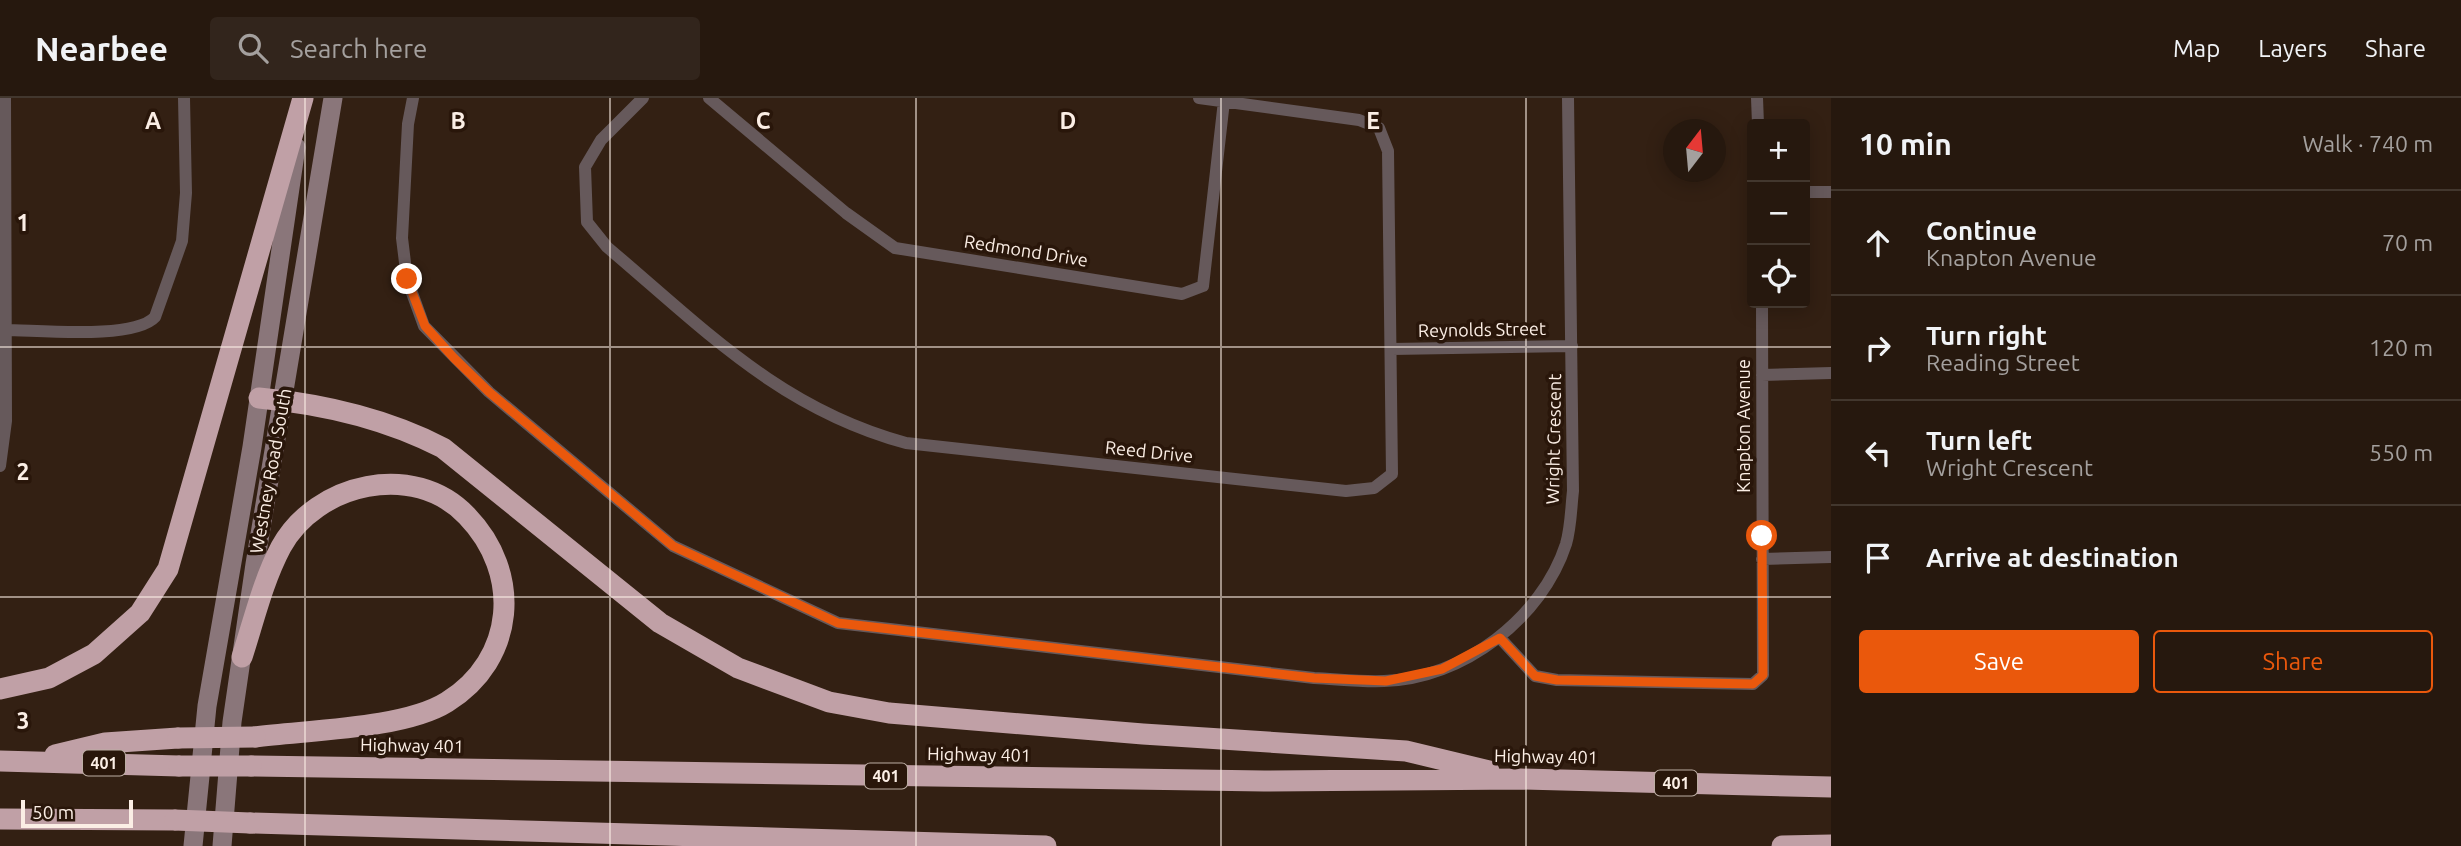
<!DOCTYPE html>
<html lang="en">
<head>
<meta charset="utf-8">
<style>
	:root { --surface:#26180e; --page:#32251c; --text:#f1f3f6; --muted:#a4a09e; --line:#42372e; --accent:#ea580c }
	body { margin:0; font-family:Ubuntu,sans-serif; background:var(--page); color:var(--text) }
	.controls { position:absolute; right:21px; top:21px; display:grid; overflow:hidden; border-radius:7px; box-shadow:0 4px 18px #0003 }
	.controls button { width:63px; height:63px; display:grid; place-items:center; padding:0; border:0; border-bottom:2px solid var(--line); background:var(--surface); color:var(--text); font:35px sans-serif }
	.compass { position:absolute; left:1663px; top:21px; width:63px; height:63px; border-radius:50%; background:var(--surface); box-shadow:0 4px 18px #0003; rotate:16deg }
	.scale { position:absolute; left:21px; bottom:18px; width:112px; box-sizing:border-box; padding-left:7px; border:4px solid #fbeee5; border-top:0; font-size:19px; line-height:24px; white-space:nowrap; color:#fbeee5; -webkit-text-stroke:5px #29160a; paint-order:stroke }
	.stop { position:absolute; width:21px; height:21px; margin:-16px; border:5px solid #ea580c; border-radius:50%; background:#fff }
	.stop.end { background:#ea580c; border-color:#fff; box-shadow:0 2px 7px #0008 }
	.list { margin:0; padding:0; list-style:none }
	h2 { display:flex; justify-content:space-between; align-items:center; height:91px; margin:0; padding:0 28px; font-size:30px }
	h2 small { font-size:23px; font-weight:400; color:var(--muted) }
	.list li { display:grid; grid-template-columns:46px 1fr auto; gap:21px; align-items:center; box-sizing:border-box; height:105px; padding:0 28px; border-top:2px solid var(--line) }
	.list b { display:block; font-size:26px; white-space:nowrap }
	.list p { margin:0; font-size:23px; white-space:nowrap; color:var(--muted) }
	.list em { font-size:23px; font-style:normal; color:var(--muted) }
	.actions { display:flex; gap:14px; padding:21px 28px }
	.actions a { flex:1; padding:16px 0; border:2px solid var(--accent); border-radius:7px; text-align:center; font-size:24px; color:var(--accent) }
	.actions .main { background:var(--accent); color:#fff }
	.icon { flex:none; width:38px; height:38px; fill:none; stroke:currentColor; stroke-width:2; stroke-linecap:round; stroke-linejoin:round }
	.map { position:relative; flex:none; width:1831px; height:748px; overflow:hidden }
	header { display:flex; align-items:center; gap:42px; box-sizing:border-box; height:98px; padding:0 35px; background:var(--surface); border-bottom:2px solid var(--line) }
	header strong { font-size:33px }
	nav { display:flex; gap:38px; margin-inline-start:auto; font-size:24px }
	.search { width:490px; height:63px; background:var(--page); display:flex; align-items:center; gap:18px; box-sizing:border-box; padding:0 24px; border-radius:7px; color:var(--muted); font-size:26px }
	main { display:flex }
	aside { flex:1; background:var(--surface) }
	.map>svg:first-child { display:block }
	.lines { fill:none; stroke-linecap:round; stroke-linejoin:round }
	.minor { stroke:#66595b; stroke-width:12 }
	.secondary { stroke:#8a767a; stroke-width:19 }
	.motorway { stroke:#c0a0a6; stroke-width:21 }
	.motorway-bridge { stroke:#c0a0a6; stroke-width:21 }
	.route { stroke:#ea580c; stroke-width:9 }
	.grid { fill:none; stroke:#fbeee5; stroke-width:2; stroke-opacity:0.55 }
	.labels { text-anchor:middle; stroke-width:7; stroke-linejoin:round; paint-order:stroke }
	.shield { fill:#29160a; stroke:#bcada3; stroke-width:2 }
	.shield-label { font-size:16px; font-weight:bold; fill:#fbeee5 }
	.street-label { font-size:18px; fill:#fbeee5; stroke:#29160a }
	.grid-label { font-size:23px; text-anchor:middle; font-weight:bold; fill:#fbeee5; stroke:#29160a; stroke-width:7; stroke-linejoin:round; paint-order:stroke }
</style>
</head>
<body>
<header>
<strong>Nearbee</strong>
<div class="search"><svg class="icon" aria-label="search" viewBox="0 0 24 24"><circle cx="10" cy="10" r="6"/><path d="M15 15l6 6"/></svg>Search here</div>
<nav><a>Map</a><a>Layers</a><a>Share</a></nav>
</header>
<main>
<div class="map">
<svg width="1831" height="748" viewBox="0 0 1831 748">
	<rect width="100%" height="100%" fill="#332013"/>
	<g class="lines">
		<path class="minor" d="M413,0L408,26L402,140L407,181L424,228L489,294L673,448L838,525L1314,580C1337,581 1360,584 1384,583C1463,581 1542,520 1566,446C1571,429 1571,410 1573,393L1568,0
			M643,0L601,42L585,69L587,124L607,149C704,231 780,311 906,345L1346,393L1374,390L1392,376L1388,53L1379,30L1359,22L1199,0
			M709,0L846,115L895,150L1182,196L1203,188L1224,3
			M1757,0L1758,26
			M1805,94H1831
			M5,232C37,232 134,242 155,219L182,143L186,95L184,0
			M1392,251L1572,248
			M1762,277L1831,275
			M0,368L6,323L5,0
			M1762,461L1831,459
			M1500,540L1535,578L1557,582L1753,586L1763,577L1762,205"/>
		<path class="secondary" d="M193,748L207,608L252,349L296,49
			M222,748L232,624L255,466L333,0"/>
		<path class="motorway" d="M259,300C323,306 385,320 443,350L660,525L738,570L829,604L889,615L1143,636L1406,653L1489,673
			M242,559C254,522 263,483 281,449C316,385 414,362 467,418C522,475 516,561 447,604C404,631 307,632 255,639
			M0,591L49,580L94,556L140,515L168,471L303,0
			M55,657L105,645L178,640
			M0,663L179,668
			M251,668L1264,683L1521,681L1831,689
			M0,721L175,722
			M250,725L1046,748
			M1782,748L1831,747"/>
		<path class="motorway-bridge" d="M178,640L255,639
			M179,668H251
			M175,722L250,725"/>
	</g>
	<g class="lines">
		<path class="route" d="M407,181L425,228L454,260L489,294L673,448L838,525L1314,580L1386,583L1442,571L1500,540L1535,578L1557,582L1753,586L1763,577L1762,438"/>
	</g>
	<path class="grid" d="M305,0V748M610,0V748M916,0V748M1221,0V748M1526,0V748M0,249H1831M0,499H1831"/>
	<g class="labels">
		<g class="shield">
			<rect x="83" y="652.5" width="42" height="25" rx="5"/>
			<rect x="865" y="665.5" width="42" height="25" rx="5"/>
			<rect x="1655" y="672.5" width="42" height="25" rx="5"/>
		</g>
		<g class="shield-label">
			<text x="104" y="671">401</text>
			<text x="886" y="684">401</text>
			<text x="1676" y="691">401</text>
		</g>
		<g class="street-label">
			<text transform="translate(1026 153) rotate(9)" y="6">Redmond Drive</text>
			<text transform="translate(1482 232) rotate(-1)" y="6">Reynolds Street</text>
			<text transform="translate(1744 328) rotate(-90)" y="6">Knapton Avenue</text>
			<text transform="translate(1554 341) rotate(-89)" y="6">Wright Crescent</text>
			<text transform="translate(1149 354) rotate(6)" y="6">Reed Drive</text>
			<text transform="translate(271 373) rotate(-80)" y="6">Westney Road South</text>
			<text transform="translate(412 648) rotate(1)" y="6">Highway 401</text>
			<text transform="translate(979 657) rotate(1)" y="6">Highway 401</text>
			<text transform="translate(1546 659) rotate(1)" y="6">Highway 401</text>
		</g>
	</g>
	<g class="grid-label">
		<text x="153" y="31">A</text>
		<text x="458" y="31">B</text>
		<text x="763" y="31">C</text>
		<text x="1068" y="31">D</text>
		<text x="1373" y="31">E</text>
		<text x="23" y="133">1</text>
		<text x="23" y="382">2</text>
		<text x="23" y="631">3</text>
	</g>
</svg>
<div class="controls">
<button>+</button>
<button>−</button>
<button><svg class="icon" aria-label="locate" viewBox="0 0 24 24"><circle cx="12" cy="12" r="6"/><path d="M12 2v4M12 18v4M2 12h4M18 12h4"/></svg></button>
</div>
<svg class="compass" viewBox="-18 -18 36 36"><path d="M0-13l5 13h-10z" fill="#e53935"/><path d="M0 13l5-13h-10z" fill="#a4a09e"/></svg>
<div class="scale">50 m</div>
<div class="stop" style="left:1762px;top:438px"></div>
<div class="stop end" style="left:407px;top:181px"></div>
</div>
<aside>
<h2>10 min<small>Walk · 740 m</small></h2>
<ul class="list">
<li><svg class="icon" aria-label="ahead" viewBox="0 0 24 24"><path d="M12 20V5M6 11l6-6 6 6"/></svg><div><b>Continue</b><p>Knapton Avenue</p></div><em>70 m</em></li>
<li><svg class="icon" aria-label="right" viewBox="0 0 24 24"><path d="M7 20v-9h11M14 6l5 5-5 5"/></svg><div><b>Turn right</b><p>Reading Street</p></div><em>120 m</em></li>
<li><svg class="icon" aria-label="left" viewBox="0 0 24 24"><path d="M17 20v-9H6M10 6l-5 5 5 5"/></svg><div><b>Turn left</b><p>Wright Crescent</p></div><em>550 m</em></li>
<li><svg class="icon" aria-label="arrive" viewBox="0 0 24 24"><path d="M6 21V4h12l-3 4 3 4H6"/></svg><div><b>Arrive at destination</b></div></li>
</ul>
<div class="actions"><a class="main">Save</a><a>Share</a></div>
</aside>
</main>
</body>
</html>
